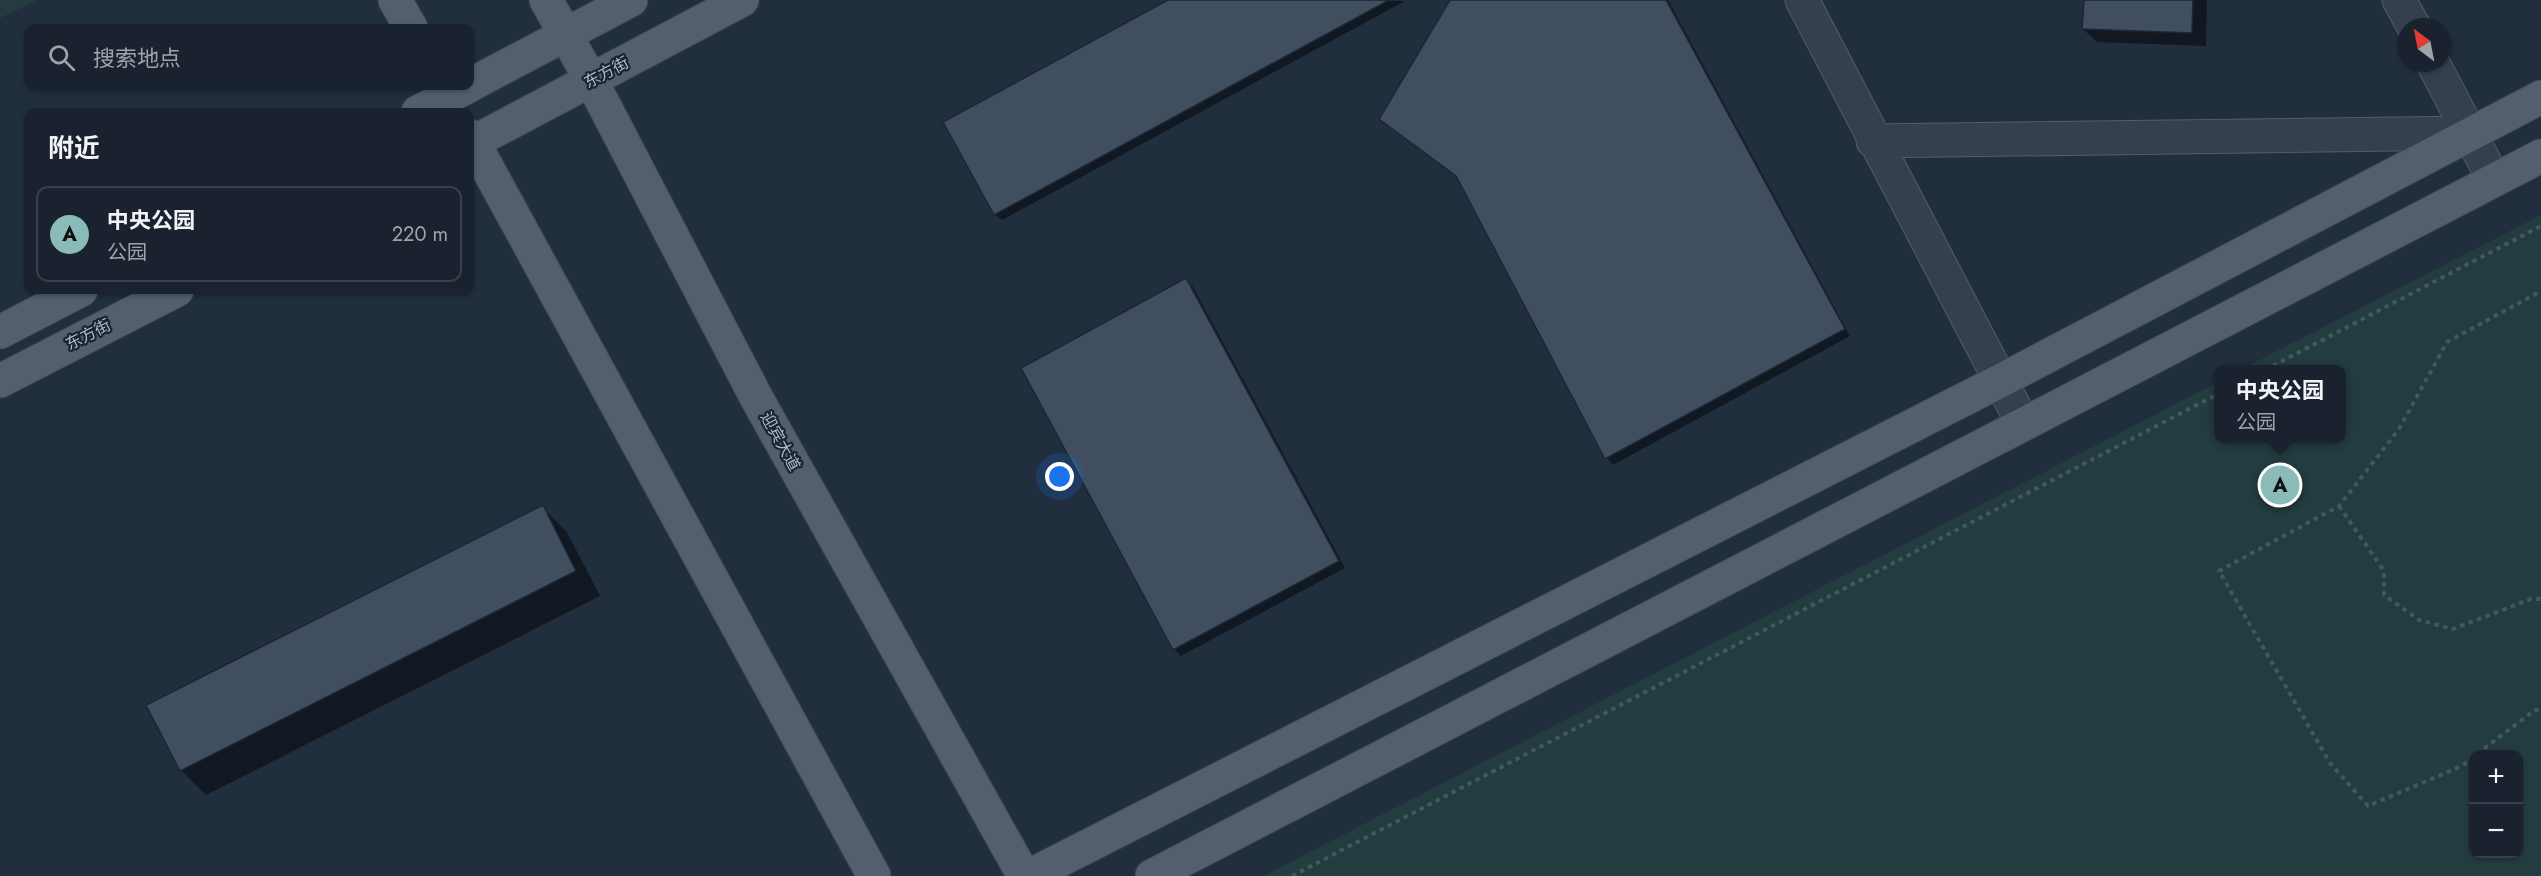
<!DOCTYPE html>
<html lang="zh">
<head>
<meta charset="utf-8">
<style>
	:root { --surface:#19222e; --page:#262f3a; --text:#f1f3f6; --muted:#9fa4aa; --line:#373f4a; --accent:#8bbbb9 }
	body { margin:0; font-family:Jost,"Noto Sans SC",sans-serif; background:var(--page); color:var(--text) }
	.controls { position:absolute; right:18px; bottom:18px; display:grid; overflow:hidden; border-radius:12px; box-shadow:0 2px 4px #0004 }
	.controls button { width:54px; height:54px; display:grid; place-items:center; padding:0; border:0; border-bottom:2px solid var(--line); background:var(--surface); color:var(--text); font:30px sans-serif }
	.compass { position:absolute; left:2397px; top:18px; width:54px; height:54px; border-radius:50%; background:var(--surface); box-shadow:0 2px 4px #0004; rotate:328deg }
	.you { position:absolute; left:1060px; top:477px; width:21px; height:21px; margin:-15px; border:4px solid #fff; border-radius:50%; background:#1a73e8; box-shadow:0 0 0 9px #1a73e833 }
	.badge { display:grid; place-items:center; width:39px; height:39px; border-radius:50%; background:var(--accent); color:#111; font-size:20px; font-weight:700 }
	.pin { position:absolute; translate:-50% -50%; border:3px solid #fff; box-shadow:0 2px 6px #0006 }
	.popup { position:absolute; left:2214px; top:365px; width:132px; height:78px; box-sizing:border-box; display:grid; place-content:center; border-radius:12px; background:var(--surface); filter:drop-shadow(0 2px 4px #0005); font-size:20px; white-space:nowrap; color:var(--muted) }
	.popup b { font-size:22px; color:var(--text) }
	.popup::after { content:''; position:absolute; left:50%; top:100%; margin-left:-12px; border:12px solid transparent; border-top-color:var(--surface) }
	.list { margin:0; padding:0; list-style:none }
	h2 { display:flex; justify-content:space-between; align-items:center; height:78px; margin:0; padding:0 24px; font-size:26px }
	h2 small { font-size:20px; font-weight:400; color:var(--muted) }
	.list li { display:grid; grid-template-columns:39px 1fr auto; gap:18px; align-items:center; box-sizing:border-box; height:96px; margin:0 12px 12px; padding:0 12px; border:2px solid var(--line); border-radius:12px }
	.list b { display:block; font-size:22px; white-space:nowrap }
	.list p { margin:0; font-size:20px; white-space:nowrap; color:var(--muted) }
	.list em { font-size:20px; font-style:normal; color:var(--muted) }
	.icon { flex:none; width:33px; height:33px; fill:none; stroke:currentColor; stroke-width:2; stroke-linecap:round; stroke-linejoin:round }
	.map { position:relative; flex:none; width:2541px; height:876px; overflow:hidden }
	.search { position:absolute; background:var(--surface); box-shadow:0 2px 4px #0004; left:24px; top:24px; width:450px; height:66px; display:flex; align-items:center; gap:15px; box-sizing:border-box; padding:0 21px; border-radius:12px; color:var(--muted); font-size:22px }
	.panel { position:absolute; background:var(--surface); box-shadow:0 2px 4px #0004; left:24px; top:108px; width:450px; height:186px; border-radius:12px }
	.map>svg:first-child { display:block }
	.green { fill:#233c3f; fill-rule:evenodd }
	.shadow { fill:#0007 }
	.building { fill:#404e60; stroke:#1c2735; stroke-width:1.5 }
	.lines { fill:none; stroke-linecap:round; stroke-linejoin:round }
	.minor-casing { stroke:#535e6c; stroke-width:35 }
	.major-casing { stroke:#3e4957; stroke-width:35 }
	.path { stroke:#41595c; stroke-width:4; stroke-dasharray:4.5 4.5; stroke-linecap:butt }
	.minor { stroke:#35404e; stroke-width:33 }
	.major { stroke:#535f6e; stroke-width:33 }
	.labels { text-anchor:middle; stroke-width:4.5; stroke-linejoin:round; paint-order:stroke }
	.street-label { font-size:16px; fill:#b1bbc9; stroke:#1a2533 }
</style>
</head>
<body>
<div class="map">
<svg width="2541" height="876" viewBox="0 0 2541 876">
	<rect width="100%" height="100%" fill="#212e3e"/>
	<path class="green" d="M0,0H37L0,18Z
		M2541,215V876H1263L2218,382V438H2342V370L2242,369ZM2474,754H2518V854H2474Z"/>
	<path class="shadow" d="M1171,0L1405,1L1002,220L995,214Z
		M1452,0H1668L1850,336L1613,465L1607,458Z
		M2086,0H2207L2206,46L2097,42L2083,29Z
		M1186,280L1193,287L1345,568L1181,656L1174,649Z
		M542,507L567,532L600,596L206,795L181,770Z"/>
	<path class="building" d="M1168,0H1389L994,215L943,122Z
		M1450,0H1666L1845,329L1605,459L1456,176L1379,119Z
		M2084,0H2193L2192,33L2082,29Z
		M1186,278L1339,561L1173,650L1021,368Z
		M543,505L576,571L180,771L146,705Z"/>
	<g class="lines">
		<g class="minor-casing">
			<path id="minor" d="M1802,0L2023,424
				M2399,0L2414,27
				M2433,63L2494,180
				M1873,141L2472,133"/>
		</g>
		<g class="major-casing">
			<path id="major" d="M395,0L411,28
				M546,0L591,80L756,397L1024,876
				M470,85L631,0
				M418,112L469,86
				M470,136L874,876
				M470,144L742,0
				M0,332L81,290
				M0,381L177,290
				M1029,876L2000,381L2541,97
				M1152,876L2541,156"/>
		</g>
		<path class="path" d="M2265,370L2541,226
			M2339,506L2384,571V595L2419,620L2453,629L2531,599H2541
			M2477,754L2535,710L2541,711
			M2474,757L2462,766L2368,806L2330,763L2219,571L2339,506L2399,429L2447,342L2541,291
			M1292,876L2218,394"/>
		<use href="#minor" class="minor"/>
		<use href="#major" class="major"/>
	</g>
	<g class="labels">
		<g class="street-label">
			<text transform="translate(606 72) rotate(-28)" y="6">东方街</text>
			<text transform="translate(88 334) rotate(-27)" y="6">东方街</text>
			<text transform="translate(781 441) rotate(61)" y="6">迎宾大道</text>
		</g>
	</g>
</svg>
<div class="controls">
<button>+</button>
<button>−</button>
</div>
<svg class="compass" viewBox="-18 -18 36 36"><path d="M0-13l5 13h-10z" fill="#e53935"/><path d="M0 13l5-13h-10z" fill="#9fa4aa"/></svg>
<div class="you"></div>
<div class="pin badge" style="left:2280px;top:485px">A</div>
<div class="popup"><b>中央公园</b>公园</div>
<div class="search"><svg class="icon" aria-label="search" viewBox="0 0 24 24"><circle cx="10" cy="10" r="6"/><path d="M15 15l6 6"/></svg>搜索地点</div>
<section class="panel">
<h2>附近<small></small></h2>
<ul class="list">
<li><span class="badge">A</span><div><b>中央公园</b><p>公园</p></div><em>220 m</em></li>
</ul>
</section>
</div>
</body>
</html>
